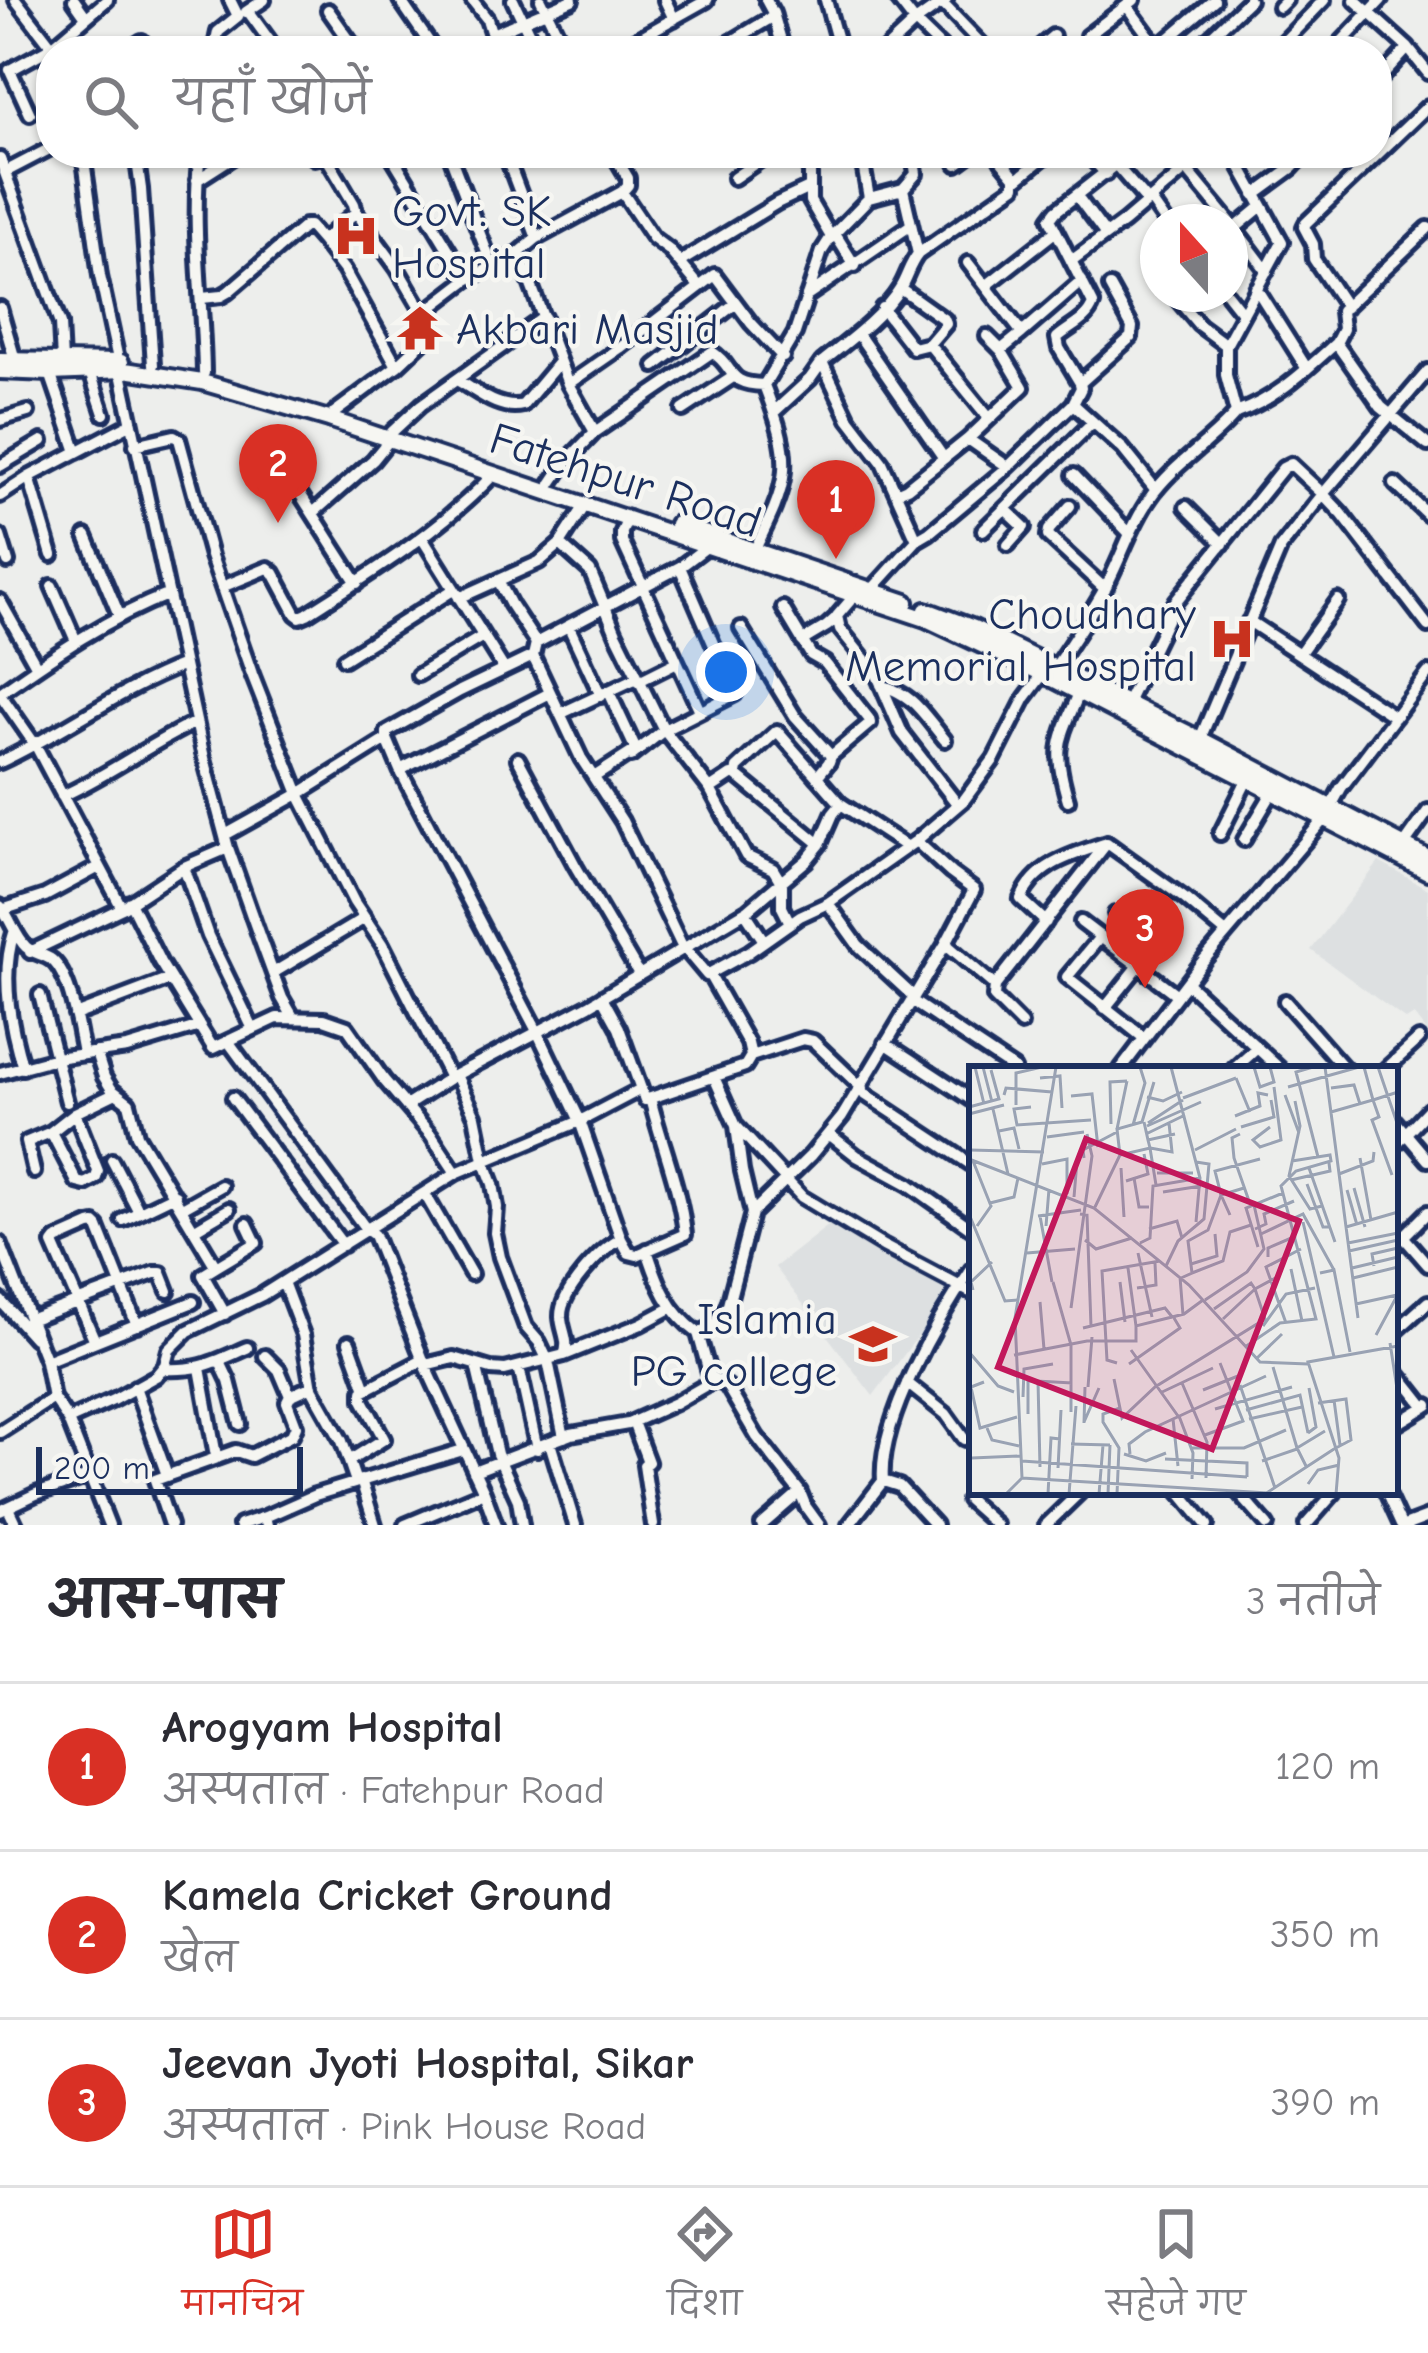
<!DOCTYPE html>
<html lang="hi">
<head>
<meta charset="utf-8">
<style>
	:root { --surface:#fff; --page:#f2f2f3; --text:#2b2b33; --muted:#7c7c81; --line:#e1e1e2; --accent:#d93025 }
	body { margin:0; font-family:"Comic Neue","Playpen Sans Deva",sans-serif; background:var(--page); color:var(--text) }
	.compass { position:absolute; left:1140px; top:204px; width:108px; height:108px; border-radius:50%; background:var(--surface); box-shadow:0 3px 9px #0004; rotate:339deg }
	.scale { position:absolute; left:36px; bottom:30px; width:267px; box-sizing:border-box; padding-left:12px; border:6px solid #1b2f5e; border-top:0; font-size:33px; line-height:42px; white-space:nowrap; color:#1b2f5e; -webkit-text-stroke:9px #f6f6f2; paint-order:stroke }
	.you { position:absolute; left:726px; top:672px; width:42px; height:42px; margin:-30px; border:9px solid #fff; border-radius:50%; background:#1a73e8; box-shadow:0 0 0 18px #1a73e833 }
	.badge { display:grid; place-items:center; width:78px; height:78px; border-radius:50%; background:var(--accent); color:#fff; font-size:39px; font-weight:700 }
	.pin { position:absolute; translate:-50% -99px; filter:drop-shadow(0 3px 6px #0008) }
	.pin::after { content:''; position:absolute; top:63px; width:42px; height:36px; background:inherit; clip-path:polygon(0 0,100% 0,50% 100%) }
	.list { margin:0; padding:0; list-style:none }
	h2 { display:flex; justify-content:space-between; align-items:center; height:156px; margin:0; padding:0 48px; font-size:51px }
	h2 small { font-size:39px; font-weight:400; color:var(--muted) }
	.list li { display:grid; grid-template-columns:78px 1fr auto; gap:36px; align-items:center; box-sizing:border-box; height:168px; padding:0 48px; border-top:3px solid var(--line) }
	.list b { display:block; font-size:45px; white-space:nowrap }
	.list p { margin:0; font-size:39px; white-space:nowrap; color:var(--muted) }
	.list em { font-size:39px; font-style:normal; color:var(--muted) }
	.icon { flex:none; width:66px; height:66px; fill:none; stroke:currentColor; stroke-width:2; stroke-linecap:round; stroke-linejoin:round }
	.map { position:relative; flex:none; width:1428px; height:1525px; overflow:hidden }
	.search { position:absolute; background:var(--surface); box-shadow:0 3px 9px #0004; left:36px; right:36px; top:36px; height:132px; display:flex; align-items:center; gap:30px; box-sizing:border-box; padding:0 42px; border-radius:48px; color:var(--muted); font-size:45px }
	.sheet { height:660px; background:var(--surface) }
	nav { display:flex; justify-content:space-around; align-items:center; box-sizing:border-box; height:168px; border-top:3px solid var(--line); background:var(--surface); font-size:33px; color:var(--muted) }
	nav a { display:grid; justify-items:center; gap:6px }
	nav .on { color:var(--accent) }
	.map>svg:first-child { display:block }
	.built { fill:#dde0e1 }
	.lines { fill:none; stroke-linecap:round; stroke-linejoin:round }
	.minor-casing { stroke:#1b2f5e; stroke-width:20 }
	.tertiary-casing { stroke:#1b2f5e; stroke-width:22 }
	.minor { stroke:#f6f6f2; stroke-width:10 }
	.tertiary { stroke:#f6f6f2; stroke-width:14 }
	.labels { text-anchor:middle; stroke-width:9; stroke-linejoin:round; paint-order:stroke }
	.poi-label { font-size:45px; fill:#1b2f5e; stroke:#f6f6f2; text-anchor:start }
	.street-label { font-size:45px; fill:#1b2f5e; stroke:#f6f6f2 }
	.inset-road { fill:none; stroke:#99a2b3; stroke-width:3 }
	.view { fill:#c2185b; fill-opacity:0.15; stroke:#c2185b; stroke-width:6 }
	.inset-edge { fill:none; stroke:#1b2f5e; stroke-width:6 }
</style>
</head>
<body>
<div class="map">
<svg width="1428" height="1525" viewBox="0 0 1428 1525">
	<rect width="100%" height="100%" fill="#edeeec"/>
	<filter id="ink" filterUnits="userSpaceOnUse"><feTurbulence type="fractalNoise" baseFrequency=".00833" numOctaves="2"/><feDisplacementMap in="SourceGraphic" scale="24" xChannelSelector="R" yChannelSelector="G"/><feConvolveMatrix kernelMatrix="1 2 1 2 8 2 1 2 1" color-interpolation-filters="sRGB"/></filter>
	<g filter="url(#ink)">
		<path class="built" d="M1379,862L1428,889V1033L1414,1015L1406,1020L1311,950Z
			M838,1218L951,1292L873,1396L775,1267Z"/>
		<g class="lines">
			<g class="minor-casing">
				<path id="minor" d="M16,0L53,48
					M74,0L86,17
					M400,0L435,51
					M472,0L487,19L497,51
					M513,0L537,51
					M541,0L566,51
					M665,0L674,19
					M766,0L773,13L784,51
					M826,0L840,51
					M1355,0L1408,48L1428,73
					M942,3L988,51
					M1127,6L1160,51
					M1279,7L1286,0
					M328,10L357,51
					M248,11L277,51
					M246,12L264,0
					M492,34L572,0
					M126,51L142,41
					M214,51L218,32L238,16L230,0
					M616,51L707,0
					M716,51L774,16
					M884,51L915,22L898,0
					M945,51L915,22L946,0
					M1035,51L1053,36
					M1093,51L1088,46L1087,36L1134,0
					M1154,51L1214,0
					M1215,51L1208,39L1249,0
					M1275,51L1324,0
					M1333,51L1381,0
					M1377,82L1408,48
					M30,114L10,70L52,47L107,0
					M83,153L100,276L204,758L228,848L261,941L282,998L293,1017
					M136,153L141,189L153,365
					M200,153C191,226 203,300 204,373
					M309,153L315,158L325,155L354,204L356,212L322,241L344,270L397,366
					M390,153L467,280L519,253
					M449,153L493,268
					M505,153L537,238L519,253L568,384L595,432L565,463L551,484
					M806,153L810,173V201L831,237
					M1087,153L1106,174
					M1173,153L1230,222
					M0,159L60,324L62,361
					M957,164L972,153
					M1116,165L1146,200L1152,202L1166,222
					M5,172L51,148
					M734,178L770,153
					M197,180L239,153
					M1016,180L1049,153
					M622,192L653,238L669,250L699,286
					M1255,195L1292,168L1306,153
					M1077,196L1106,235
					M869,198L903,189
					M1230,222L1267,271
					M1428,228L1341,311L1343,329L1336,343L1381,407L1428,445
					M1233,230L1262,206
					M835,234L855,266
					M537,238L622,192L628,185V178L613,153
					M918,254L1015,186V177L1001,160
					M1071,261L1124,222L1186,169
					M680,262L777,203L809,188
					M986,286L1056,231
					M1256,288L1307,369
					M1173,294L1199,325L1226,345
					M1227,294L1242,313
					M807,296L911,225
					M202,298L221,296L228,292L305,226H309L322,241
					M1346,307L1314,259L1313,244L1304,227L1306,223L1428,106
					M0,308L15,360
					M882,308L913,348L929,344L946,324L945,320L900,288
					M424,313L467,280
					M1022,333L1082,281
					M858,334L943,457
					M987,336L1001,350
					M929,344L989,418
					M655,366L736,303
					M1428,371L1323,494L1342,514L1428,626
					M90,372L104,414
					M50,373L77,452
					M457,380C477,391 499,411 523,405L559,362
					M1080,383L1131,337L1132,327L1110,287
					M568,384L620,348L715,275L751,323L783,357
					M1073,404L1123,449L1156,490
					M683,410L733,377
					M774,412L810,379L822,362
					M334,413L397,366L434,331L397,268L356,212
					M1236,413C1276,399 1305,371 1336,343
					M0,420L28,412
					M392,432L421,405L544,317
					M595,432L712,352C737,368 724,384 764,385
					M968,439L1008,467
					M135,445L174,436L179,439L211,556L252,674L299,794L354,902L382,944L450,1078
					M0,466L42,441
					M1074,475L1130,534
					M29,477L52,555
					M1395,484L1428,515
					M297,489L357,583
					M896,493L907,488L968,439L1023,387L1001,350L1022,333L968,263
					M0,496L29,477L130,424
					M1070,506L1049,530L1048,536L1105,589
					M1186,507L1223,544
					M1005,509L1024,527L1008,545
					M313,513L373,460L390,439
					M628,518L622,532V541L700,711
					M983,530L1093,422
					M0,536L8,562
					M86,536L119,615
					M422,538L504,669
					M917,540L929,533L1008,467L1073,404L1081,388L1080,383L1059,348L1057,338C1069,327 1087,321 1093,304L1050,219L1056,211L1130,153
					M560,544L590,571L616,633L664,730L710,789L746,856L773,869L782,884V907L790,923
					M752,555C790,479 795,466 764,385L795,333L822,251L831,237L869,198L861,153
					M499,582L511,605L536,643
					M52,586L76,641
					M222,587L268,568L274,573L296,614L300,617L307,614C373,572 440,531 494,474
					M855,595L837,616L840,629L877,675L902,733L958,805
					M867,595L917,540L882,462L849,419L822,362C847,342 883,316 900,288C907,277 909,265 918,254L903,189L916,174L913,153
					M459,598L539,562L560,544L586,504
					M0,601L37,667
					M783,608L811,655L825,663L869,719L870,723L831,756
					M1249,621L1395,717
					M569,627L601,696
					M741,628L795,716L831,756L829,762L817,777
					M802,641L827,626L837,617
					M1299,654L1338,600
					M533,656L581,758L622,821L681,944L707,975L749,952L800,916L828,903L916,841L964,800L994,759L1025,698L1043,674
					M344,659L453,590
					M1054,669C1071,643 1089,617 1104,590C1121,560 1130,526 1150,498C1173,464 1210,444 1236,413L1226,375V345L1282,242L1233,153
					M418,675L483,636
					M639,681L677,662
					M881,685C916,696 922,713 945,740
					M0,693C54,655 107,618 169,594
					M0,694L36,746L122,908
					M1126,705L1176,601L1283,468L1291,464L1323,494L1281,547L1200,739
					M562,713L637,678
					M631,756L664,730L735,694L680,567
					M518,759L576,867L639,974
					M0,762C63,733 118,690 184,665
					M400,770L550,693
					M736,775L737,768L777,731L841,804
					M594,777L636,750L609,692
					M710,789L731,775H736L820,844
					M62,796C109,775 149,744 196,722
					M1068,800C1052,747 1059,742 1079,693
					M1220,834L1247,780
					M225,835L299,794L387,739
					M1244,840L1272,793
					M1107,843L1184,898L1226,933
					M1401,849L1428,811
					M184,867L208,936L253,1029
					M130,902L160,962L213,1048L228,1041L366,1229L374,1235L423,1360L484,1492L496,1525
					M828,903L858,945L914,997
					M0,906C11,918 14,935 26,947C34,954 44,954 52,960C71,976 78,1029 83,1053
					M5,909L45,896L99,867
					M745,912L764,941
					M1046,922L1021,899C1036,864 1071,855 1104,844
					M1081,922L1177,995
					M14,933C0,975 10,1026 23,1068
					M1101,936L1067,977L1144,1038
					M946,944L995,986L994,997L1021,1024
					M30,952L122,908L184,867L228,848
					M273,973L365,918
					M1187,983L1280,1069
					M995,986L1107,843
					M40,995L67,1102
					M602,997L619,1028L641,1089
					M912,1001L1014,1069
					M1285,1001L1345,1069
					M1105,1008L1154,947L1115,914
					M75,1015L170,979
					M228,1041L277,1018L324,1019L347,1027L384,1080L431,1135L456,1173
					M885,1043L972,1100
					M96,1052L104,1077L112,1090L129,1103L137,1135L216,1267L203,1275L225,1314
					M751,1056L803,1039L813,1041L862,1088
					M1121,1069L1203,961L1324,819L1341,788L1428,673
					M1234,1069L1256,1049
					M1386,1069L1419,1039
					M0,1073L56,1058L127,1048L200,1026
					M456,1075L475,1116L484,1160L493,1184L497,1207L495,1233L500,1257L526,1327L539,1342L548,1361L564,1437
					M860,1091L972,1165
					M233,1098L343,1245
					M650,1098C661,1143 680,1187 685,1234L637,1255L629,1253L621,1239L580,1121L538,1033L400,770L387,739V732L460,691L533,656L536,643L680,567L709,545
					M406,1106L450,1078L589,1005L748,910L807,860L820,844L833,814L841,804L907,847
					M1395,1121L1428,1160
					M737,1127L802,1197L883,1246L972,1293
					M51,1132L77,1182L85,1184L96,1178L98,1171L75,1113
					M829,1134L857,1156L910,1185L972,1229
					M1395,1145L1428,1110
					M112,1160L139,1212
					M34,1172L27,1142L51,1132L75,1113L116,1093
					M425,1194L471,1274
					M182,1208L221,1186
					M752,1213L810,1156L842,1117L945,945L974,890L951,873L916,841
					M123,1220L175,1195
					M1395,1227L1428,1265
					M195,1229L229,1209
					M0,1243L46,1361L53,1398L68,1420L109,1525
					M1395,1245L1428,1212
					M647,1250C658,1284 668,1311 698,1333L713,1327L728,1305L752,1213L742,1171L736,1126L714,1077
					M216,1267L256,1243L247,1224
					M283,1282L303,1335L312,1388L342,1441L356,1482
					M0,1300L34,1338
					M29,1320L154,1273H161L168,1291
					M1395,1332L1428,1302
					M698,1333L710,1376L727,1386L757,1437L800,1492L806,1507L819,1525
					M95,1341L53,1244L56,1240L90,1225L95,1224L98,1227L137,1325
					M349,1342L366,1389
					M564,1355L641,1324L671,1308
					M265,1356L279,1370L290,1396
					M219,1360L229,1381L240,1424
					M46,1361L193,1302
					M425,1365L454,1358L491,1369L505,1370L564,1355C570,1341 562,1332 561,1317C560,1292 600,1250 621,1239
					M476,1365L497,1454L518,1500L522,1525
					M519,1367L537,1449
					M200,1368L216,1456
					M162,1369C200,1371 212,1363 247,1348
					M1395,1369L1425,1407
					M907,1383L946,1414L964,1439
					M135,1387L167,1475
					M68,1420L113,1400L156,1376L165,1365L169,1350L188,1331L262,1295L456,1173L580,1121L641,1089L645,1100L745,1066L751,1056L748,1043L709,974
					M633,1422L648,1462L644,1465L653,1525
					M1395,1425L1428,1405
					M0,1432L53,1398
					M550,1443L575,1525
					M349,1461L384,1439L363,1400V1391L423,1360
					M474,1471L571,1434L628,1424L675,1403L715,1380
					M361,1480L375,1525
					M883,1481L899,1486L935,1525
					M1180,1492L1207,1525
					M1238,1492L1267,1525
					M1386,1492L1401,1525
					M968,1500L996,1525
					M8,1508L16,1525
					M0,1511L36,1494L89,1476
					M170,1525L155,1480L236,1451L251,1456L292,1435L296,1426L287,1402L290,1396L312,1386
					M240,1525L265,1517
					M267,1525L265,1517L315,1495L463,1450
					M405,1525L484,1492
					M762,1525L800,1492
					M849,1525L883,1481C878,1421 938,1318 972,1269
					M1046,1525L1080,1492
					M1306,1525L1335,1492
					M1407,1525L1428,1517"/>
			</g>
			<g class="tertiary-casing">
				<path id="tertiary" d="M0,360L121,362
					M0,371L50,373L125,370L202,382L329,419L926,619L1043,674L1428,872
					M677,524L906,602
					M926,610L974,628L1200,739L1428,858"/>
			</g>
			<use href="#minor" class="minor"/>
			<use href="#tertiary" class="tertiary"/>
		</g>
	</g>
	<defs>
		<g id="hospital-bare" transform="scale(3.6)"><path d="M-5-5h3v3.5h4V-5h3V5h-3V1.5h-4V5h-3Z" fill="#c8321e" stroke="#f6f6f2" stroke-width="2.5" paint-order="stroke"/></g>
		<g id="temple-bare" transform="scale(3.6)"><path d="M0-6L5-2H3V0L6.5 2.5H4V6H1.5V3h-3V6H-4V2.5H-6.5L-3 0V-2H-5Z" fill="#c8321e" stroke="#f6f6f2" stroke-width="2.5" paint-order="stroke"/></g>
		<g id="university-bare" transform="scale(3.6)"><path d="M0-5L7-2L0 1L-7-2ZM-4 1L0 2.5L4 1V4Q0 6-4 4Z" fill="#c8321e" stroke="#f6f6f2" stroke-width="2.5" paint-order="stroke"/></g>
	</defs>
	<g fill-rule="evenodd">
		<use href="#hospital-bare" x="356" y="236"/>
		<use href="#temple-bare" x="420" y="328"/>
		<use href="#hospital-bare" x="1232" y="639"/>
		<use href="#university-bare" x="873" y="1344"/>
	</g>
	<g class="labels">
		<g class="poi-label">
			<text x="392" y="226">Govt. SK<tspan x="392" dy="52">Hospital</tspan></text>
			<text x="456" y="344">Akbari Masjid</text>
			<text x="1196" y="629" text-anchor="end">Choudhary<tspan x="1196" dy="52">Memorial Hospital</tspan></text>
			<text x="837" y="1334" text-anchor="end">Islamia<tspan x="837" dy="52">PG college</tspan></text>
		</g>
		<g class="street-label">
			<text transform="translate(626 479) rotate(18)" y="16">Fatehpur Road</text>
		</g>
	</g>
	<g transform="translate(969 1066)">
		<rect width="429" height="429" fill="#edeeec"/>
		<path class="inset-road" d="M6,1L15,38M14,1L23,36M202,1L231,112L227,156M285,1L291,21L305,16L301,1M344,1L327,6L349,91M356,1L389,252M409,1L429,60M71,12L91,10L93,42M267,12L281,46M319,21L390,1M362,22L385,19L391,38M35,29L37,22L83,26M316,29L330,67M102,30L123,28L129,81M178,31L194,35L213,26M214,32L267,12M326,35L331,60L320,110L341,143L353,140M47,39V7L73,1M0,41L30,33L22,4M62,41L45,43L48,59L122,54M24,43L39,108M362,46L404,34L395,1M0,48L35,39M266,50L291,40L289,27L299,29M175,56L179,74L206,68M179,57L214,34M142,58L141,16L158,15M164,59L176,17L171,1M178,60L232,36M272,61L305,51L302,34M301,61L284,74L291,81L312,74L305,21M148,63L158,15M30,65L45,62L50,83M177,68L216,49M271,68L263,72L265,92L280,135M78,71L115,66M179,74L181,82L203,86L200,57M1,84L75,86M226,84L267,63M151,89L181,82L187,119M115,92L114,84L148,66M391,92L402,154M0,93L125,142L220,219L291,296L339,298M4,95L22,140L8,160M73,98L98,93V128M152,102L155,151M340,102L366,176M188,107H224M370,108L404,95L405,86M423,109L403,54L410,51L404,34L429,26M165,112L170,141H180M322,114L361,105L360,97M157,115L179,108L175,88M338,118L354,161H361M385,122L396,161M378,124L388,159M194,126L232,120M105,131L108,95M21,137L45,131L49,112M126,141L151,89L148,63L173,56L185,16M0,148L36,235L50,234M111,148L118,149L122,260M261,149L252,129L275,122M69,150L112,144M71,150L83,216M334,156L365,291M77,160L80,123M377,161L429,146M180,163L208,155L213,172M286,163L297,158L295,148L325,135M292,168L334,148L365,204M116,174L127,183L163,172M171,177L181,172L184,120L231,112M379,177L429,167M289,181L277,142L314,127M380,185L429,174M58,187L106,183M169,187L183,251M299,191V182L327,170M222,198L248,190L246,168M197,200L209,175L235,153L240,98L227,96M405,200L403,188L429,182M159,202L167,260L215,248L234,234M383,202L429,191M322,203L333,255M223,207L254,195L261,166L282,159M351,207L365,204L381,286M211,211L214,249M212,212L223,207L219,175L239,164L252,129L246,105L291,93M384,212L429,201M84,216L102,279V346M151,216L156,256M168,222L187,219L186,197M4,224L2,216L23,196M236,234L278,206L295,183L285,139M71,236L75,283M387,238L428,229M102,242L123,90L118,68M245,243L282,217L286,223M254,253L286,223M317,257L297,201L332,183M294,260L317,228L346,222M114,262L196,242L204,252M407,269L429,228M421,277L429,329M276,281L311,257L347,253L312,120L327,105L362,95L361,89L323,95M162,284L209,350M0,286L29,320L45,326M45,289L118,275H167V260M287,293L313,268M148,297L138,294L133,205L191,195M160,298L211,262L205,252M304,301L328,382M145,313L153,352L186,321L296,253L286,223L310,210M15,316L2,321L11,362L48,351M213,317L238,376L237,412M271,319L306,422M119,321L123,271M234,324L269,310M191,327L244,302M54,331L55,303L84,298M365,334L371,379M349,337L377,333L382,374L365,383M246,343L323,321M277,344L331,329L339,367M59,348V315H69M210,350L224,387L223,413M204,353L209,400M280,353L333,341M115,356L130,322M115,357L116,321M18,362L23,374L50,380M339,367L347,361L340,322M236,369L274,355L251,297M102,378L141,379M222,382H275L317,364M155,388L177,395L197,387M161,388L160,378L176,366L297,310M3,392L52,390M196,393L278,397V411M53,395L278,411M293,395L328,383M71,401L69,315L103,317M89,402L92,344M338,402L328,382L356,365M53,412L299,427M339,418L349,404L370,399M37,428L53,412L46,252L87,1M79,428L82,372L91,373M100,428L107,340M130,428L134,379M139,428L141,379M148,428L150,382L134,356V348L151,342M296,428L365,383M367,428L370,392L339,296L429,280"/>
		<path class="view" d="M117,73L330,155L243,383L29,301Z"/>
		<rect width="429" height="429" class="inset-edge"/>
	</g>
</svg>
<svg class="compass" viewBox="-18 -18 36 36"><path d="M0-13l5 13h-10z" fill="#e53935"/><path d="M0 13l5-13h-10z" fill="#7c7c81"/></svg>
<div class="scale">200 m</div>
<div class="you"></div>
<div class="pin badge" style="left:836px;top:559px">1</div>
<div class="pin badge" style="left:278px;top:523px">2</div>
<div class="pin badge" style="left:1145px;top:988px">3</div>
<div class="search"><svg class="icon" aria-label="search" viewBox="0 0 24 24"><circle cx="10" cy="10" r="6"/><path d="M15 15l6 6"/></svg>यहाँ खोजें</div>
</div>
<section class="sheet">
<h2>आस-पास<small>3 नतीजे</small></h2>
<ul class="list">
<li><span class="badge">1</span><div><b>Arogyam Hospital</b><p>अस्पताल · Fatehpur Road</p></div><em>120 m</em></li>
<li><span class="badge">2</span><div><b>Kamela Cricket Ground</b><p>खेल</p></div><em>350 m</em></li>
<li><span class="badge">3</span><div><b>Jeevan Jyoti Hospital, Sikar</b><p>अस्पताल · Pink House Road</p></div><em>390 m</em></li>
</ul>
</section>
<nav>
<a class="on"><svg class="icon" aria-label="map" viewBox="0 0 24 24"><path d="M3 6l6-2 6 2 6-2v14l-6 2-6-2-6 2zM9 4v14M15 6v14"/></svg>मानचित्र</a>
<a><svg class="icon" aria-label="directions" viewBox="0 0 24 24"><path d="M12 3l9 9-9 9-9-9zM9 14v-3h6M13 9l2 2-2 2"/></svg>दिशा</a>
<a><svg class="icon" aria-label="saved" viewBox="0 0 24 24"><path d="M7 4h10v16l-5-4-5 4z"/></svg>सहेजे गए</a>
</nav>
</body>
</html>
